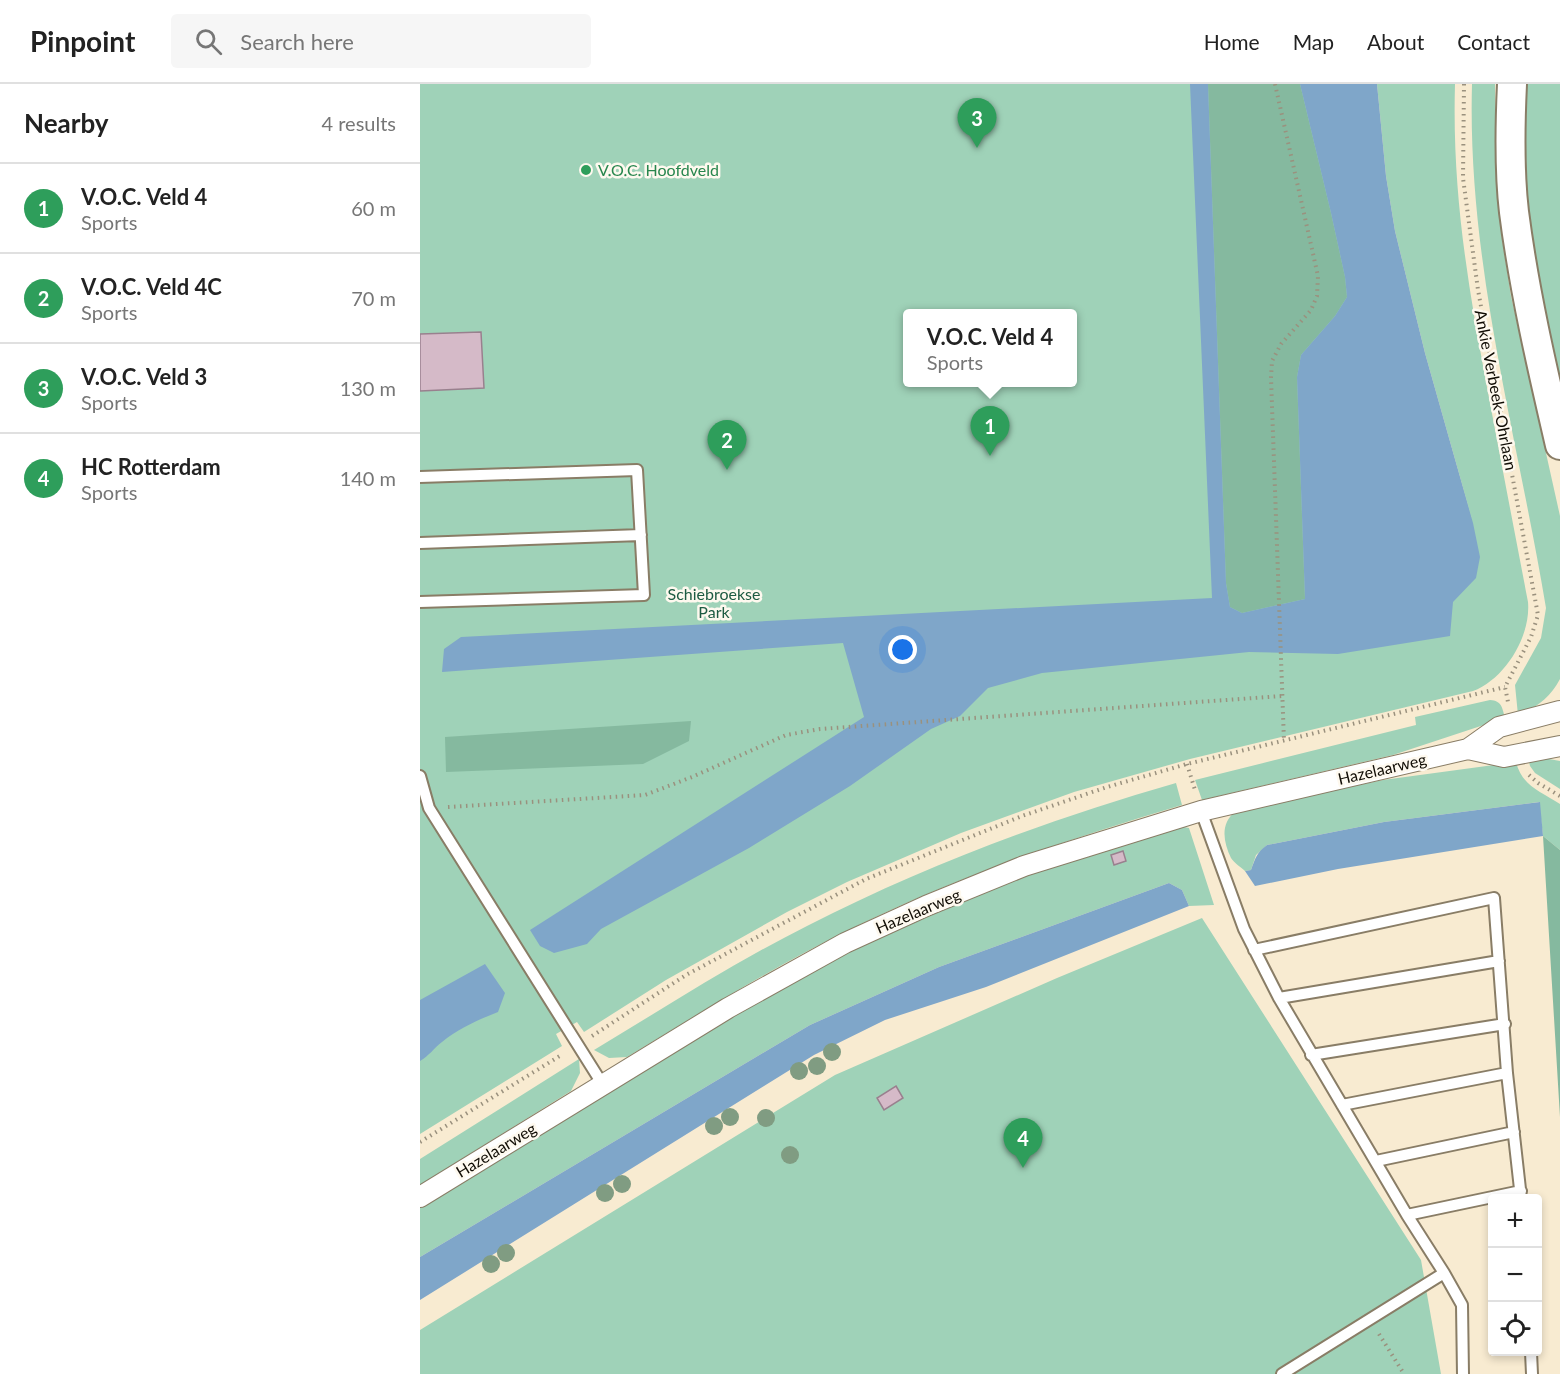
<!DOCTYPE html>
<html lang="en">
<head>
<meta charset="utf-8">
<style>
	:root { --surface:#fff; --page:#f6f6f6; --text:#222; --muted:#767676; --line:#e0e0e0; --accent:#0f766e }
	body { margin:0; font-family:Lato,sans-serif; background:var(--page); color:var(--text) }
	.controls { position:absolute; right:18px; bottom:18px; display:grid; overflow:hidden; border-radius:6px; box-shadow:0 3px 9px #0003 }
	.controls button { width:54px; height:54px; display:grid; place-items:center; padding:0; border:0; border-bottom:2px solid var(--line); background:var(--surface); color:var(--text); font:30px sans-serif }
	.you { position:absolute; left:483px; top:566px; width:21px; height:21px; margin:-15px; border:4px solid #fff; border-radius:50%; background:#1a73e8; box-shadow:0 0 0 9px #1a73e833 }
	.badge { display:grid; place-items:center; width:39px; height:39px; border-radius:50%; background:var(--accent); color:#fff; font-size:20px; font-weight:700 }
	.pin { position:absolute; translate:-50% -50px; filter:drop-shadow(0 2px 3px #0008) }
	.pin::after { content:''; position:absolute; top:32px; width:21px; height:18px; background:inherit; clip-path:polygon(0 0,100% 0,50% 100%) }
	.popup { position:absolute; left:483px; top:225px; width:174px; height:78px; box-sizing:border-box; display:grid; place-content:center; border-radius:6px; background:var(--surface); filter:drop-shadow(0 2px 4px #0005); font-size:20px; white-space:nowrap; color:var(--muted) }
	.popup b { font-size:22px; color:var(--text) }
	.popup::after { content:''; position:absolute; left:50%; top:100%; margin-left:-12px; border:12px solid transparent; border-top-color:var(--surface) }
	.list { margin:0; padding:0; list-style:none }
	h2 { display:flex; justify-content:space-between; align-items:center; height:78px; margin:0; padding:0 24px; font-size:26px }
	h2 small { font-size:20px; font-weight:400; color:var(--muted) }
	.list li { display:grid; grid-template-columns:39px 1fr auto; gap:18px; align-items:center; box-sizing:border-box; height:90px; padding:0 24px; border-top:2px solid var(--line) }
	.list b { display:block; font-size:22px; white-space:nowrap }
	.list p { margin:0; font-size:20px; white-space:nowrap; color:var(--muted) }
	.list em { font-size:20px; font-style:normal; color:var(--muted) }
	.icon { flex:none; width:33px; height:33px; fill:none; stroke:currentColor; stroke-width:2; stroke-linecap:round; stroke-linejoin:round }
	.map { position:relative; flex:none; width:1140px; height:1290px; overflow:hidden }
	header { display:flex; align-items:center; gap:36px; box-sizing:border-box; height:84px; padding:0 30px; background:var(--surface); border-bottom:2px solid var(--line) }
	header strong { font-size:28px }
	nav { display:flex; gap:33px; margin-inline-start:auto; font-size:21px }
	.search { width:420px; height:54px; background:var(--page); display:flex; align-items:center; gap:15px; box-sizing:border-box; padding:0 21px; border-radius:6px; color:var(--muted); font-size:22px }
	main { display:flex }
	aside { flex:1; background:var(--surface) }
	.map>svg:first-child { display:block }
	.green { fill:#9fd2b8; fill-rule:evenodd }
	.forest { fill:#85b99f }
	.water { fill:#7fa6c9 }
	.building { fill:#d5bac8; stroke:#99808e; stroke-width:1.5 }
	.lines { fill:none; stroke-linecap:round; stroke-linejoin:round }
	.service-casing { stroke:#897d66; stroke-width:14 }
	.minor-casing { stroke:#897d66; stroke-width:22 }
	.secondary-casing { stroke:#897d66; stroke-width:32 }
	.path { stroke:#9a917e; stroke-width:4; stroke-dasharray:1.5 4.5; stroke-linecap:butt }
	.service { stroke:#fff; stroke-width:10 }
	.minor { stroke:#fff; stroke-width:20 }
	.secondary { stroke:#fff; stroke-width:28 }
	.tree { fill:#809c82 }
	.leisure-dot { fill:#2e9e5b; stroke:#fef9ef; stroke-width:2 }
	.labels { text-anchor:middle; stroke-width:5; stroke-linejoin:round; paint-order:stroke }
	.leisure-label { font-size:16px; fill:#27864d; stroke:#fef9ef; text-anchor:start }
	.street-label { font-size:16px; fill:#100c04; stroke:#fef9ef }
	.park-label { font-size:16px; fill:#1d5b42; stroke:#fef9ef }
</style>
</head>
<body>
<header>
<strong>Pinpoint</strong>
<div class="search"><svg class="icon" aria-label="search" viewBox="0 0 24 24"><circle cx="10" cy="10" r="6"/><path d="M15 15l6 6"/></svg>Search here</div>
<nav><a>Home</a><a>Map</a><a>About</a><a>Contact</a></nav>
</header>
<main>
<aside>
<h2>Nearby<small>4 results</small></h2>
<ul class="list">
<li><span class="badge" style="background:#2e9e5b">1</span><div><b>V.O.C. Veld 4</b><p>Sports</p></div><em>60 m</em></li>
<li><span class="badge" style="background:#2e9e5b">2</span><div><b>V.O.C. Veld 4C</b><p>Sports</p></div><em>70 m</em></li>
<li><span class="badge" style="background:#2e9e5b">3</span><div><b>V.O.C. Veld 3</b><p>Sports</p></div><em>130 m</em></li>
<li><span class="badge" style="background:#2e9e5b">4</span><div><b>HC Rotterdam</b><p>Sports</p></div><em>140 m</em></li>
</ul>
</aside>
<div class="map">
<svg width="1140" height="1290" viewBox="0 0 1140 1290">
	<rect width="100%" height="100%" fill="#f8ebd1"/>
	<path class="green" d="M0,0H925L1053,439L1005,269L975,147L966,92L957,0H1035C1032,105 1047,196 1066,298C1080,372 1094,445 1108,518C1111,552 1085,595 1053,607L770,675L654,708L541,749L427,798L367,828L246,896L164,948L157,938L136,950L142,962L0,1050ZM488,230H652V298H488Z
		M1052,0H1075L1076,92L1082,155L1091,212L1140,432V595C1130,614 1117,623 1098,631L1095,601L1121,554L1126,524C1097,350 1047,178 1052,0Z
		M1102,0H1140V311L1126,249L1105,115Z
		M1070,616C1082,617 1082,623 1085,634L973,671L782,716L775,696L996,641L995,633Z
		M1118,673L1140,677V705L1115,689L1110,682L1108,674Z
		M1096,678C1102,702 1120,707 1140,720V766L1123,752L1119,718L964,738L847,761L836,771L831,786L825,787C821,783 814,779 811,774C803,757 800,739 816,727L963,696Z
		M756,699L762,721C645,756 530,795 421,850C347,886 278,931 207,973L189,974L174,966C244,924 313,879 387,842C506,781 627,736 756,699Z
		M759,742L769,744L794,821L769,822L762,806L749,799L519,883L390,941L0,1173V1124C160,1023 319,919 490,838C576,798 668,770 759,742Z
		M782,834L1001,1176L1021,1290H0V1246L415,991L637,894Z
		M159,975L160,989L151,1007L0,1101V1075Z"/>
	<path class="forest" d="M788,0H880L911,129L925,193L927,213L915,232L881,271L877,293L885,515L822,529L810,523L806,499Z
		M271,637L269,657L223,680L26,688L25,653Z
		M1123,752L1140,766V1033Z"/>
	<path class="water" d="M770,0H788L806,499L810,523L822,529L885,515L877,293L881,271L915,232L927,213L925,193L911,129L880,0H957L966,92L975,147L1005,269L1053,439L1060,473L1056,494L1033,518L1030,552L918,570L829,568L622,589L568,604L540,632L511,645L430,702L329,764L181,845L167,860L134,869L120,862L110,846L444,633L423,559L22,588L24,565L41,553L792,514Z
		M1120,718L1123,752L918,785L835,802L825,787L831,786C835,775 837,768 847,761L964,738Z
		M749,799L762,806L769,822L566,903L465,936L394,971L0,1216V1173L390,941L519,883Z
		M65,880L85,909L78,928C58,936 39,944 22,958C14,964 9,972 0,977V916Z"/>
	<path class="building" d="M61,248L64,304L0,307V250Z
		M703,767L706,777L694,781L691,771Z
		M476,1002L483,1014L464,1026L457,1014Z"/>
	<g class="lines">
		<g class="service-casing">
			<path id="service" d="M0,393L217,386L224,511L0,518
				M0,459L221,451
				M0,692L9,724L183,1001
				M781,727L824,845L859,914L987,1131L1024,1189L862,1290
				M834,866L1074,814L1087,989L1101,1114
				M859,914L1079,877
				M891,971L1085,940
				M922,1021L1087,989
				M956,1077L1094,1048
				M987,1131L1101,1107
				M1024,1189L1042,1221L1043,1290
				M1111,1268L1112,1290"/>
		</g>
		<g class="minor-casing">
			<path id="minor" d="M1048,665L1084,673L1140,662
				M0,1113L308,924L425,859L506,822L604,782L781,727L1048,665L1079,643L1140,627"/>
		</g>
		<g class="secondary-casing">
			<path id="secondary" d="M1092,0C1090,42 1089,86 1094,128C1104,206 1122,284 1140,361"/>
		</g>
		<path class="path" d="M855,0L898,192L897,212L891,226L861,260L852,277L851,294L864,658
			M1044,0L1043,94L1058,206L1118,531L1111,553L1085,603L1088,618
			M767,680L775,706
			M1109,691L1118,699L1140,712
			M28,723L225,711L272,693L366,651L400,645L862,612
			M172,952L266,891L446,795L602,732L687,703L767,680L1085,603
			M0,1058L143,970
			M959,1250L984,1290"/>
		<use href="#service" class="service"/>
		<use href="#minor" class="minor"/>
		<use href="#secondary" class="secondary"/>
	</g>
	<g class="tree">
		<circle cx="412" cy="968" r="9"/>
		<circle cx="397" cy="982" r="9"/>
		<circle cx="379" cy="987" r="9"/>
		<circle cx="310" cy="1033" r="9"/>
		<circle cx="346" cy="1034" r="9"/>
		<circle cx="294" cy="1042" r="9"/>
		<circle cx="370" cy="1071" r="9"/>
		<circle cx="202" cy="1100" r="9"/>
		<circle cx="185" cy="1109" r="9"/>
		<circle cx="86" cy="1169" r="9"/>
		<circle cx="71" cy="1180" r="9"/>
	</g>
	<circle class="leisure-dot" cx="166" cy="86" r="6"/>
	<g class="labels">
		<g class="leisure-label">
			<text x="178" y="92">V.O.C. Hoofdveld</text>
		</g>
		<g class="street-label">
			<text transform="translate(1076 306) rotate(79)" y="6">Ankie Verbeek-Ohrlaan</text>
			<text transform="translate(962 685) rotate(-13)" y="6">Hazelaarweg</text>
			<text transform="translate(498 827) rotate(-23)" y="6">Hazelaarweg</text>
			<text transform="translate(76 1066) rotate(-31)" y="6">Hazelaarweg</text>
		</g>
		<g class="park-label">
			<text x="294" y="516">Schiebroekse<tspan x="294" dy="18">Park</tspan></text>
		</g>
	</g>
</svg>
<div class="controls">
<button>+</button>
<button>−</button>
<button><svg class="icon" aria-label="locate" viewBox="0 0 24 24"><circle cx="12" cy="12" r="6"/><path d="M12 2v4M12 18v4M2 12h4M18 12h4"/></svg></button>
</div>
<div class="you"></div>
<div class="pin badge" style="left:570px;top:372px;background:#2e9e5b">1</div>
<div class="popup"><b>V.O.C. Veld 4</b>Sports</div>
<div class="pin badge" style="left:307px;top:386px;background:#2e9e5b">2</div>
<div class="pin badge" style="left:557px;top:64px;background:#2e9e5b">3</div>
<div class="pin badge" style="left:603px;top:1084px;background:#2e9e5b">4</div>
</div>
</main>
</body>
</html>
